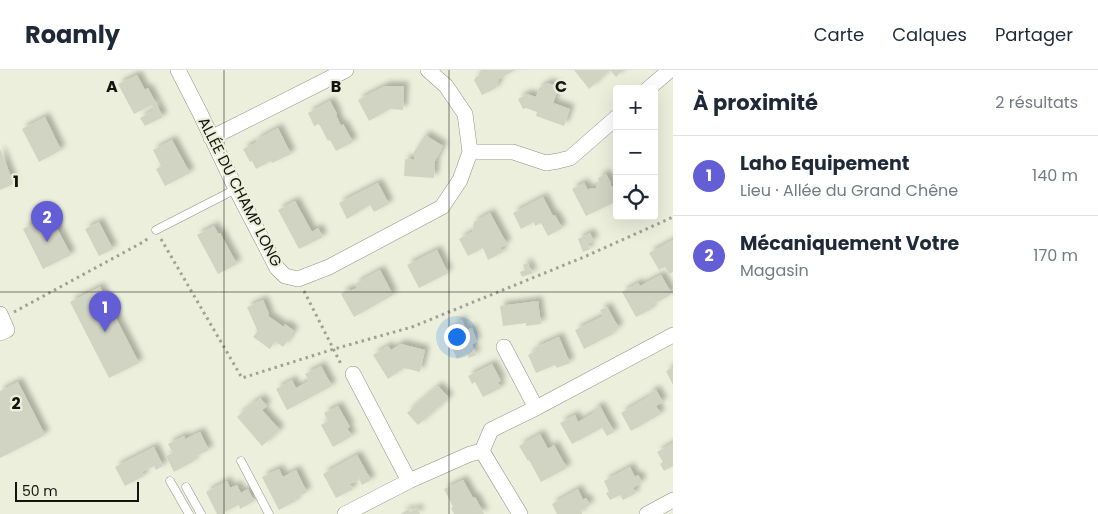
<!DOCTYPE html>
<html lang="fr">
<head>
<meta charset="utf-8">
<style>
	:root { --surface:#fff; --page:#f6f6f7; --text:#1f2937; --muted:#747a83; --line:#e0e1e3; --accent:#635dd6 }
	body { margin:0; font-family:Poppins,sans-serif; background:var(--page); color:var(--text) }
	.controls { position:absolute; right:15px; top:15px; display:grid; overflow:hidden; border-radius:5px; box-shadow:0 5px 20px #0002 }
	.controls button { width:45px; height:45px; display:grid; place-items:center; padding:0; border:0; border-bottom:1px solid var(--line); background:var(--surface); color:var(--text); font:25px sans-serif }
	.scale { position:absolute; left:15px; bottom:12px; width:124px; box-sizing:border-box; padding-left:5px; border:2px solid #13140e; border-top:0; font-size:14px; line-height:18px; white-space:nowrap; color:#13140e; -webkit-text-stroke:4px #ecefdc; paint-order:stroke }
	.you { position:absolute; left:456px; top:266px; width:18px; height:18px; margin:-12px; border:4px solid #fff; border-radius:50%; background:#1a73e8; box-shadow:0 0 0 8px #1a73e833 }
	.badge { display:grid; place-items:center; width:32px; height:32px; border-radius:50%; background:var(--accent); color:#fff; font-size:16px; font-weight:700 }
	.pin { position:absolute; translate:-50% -41px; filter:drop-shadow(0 1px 2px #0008) }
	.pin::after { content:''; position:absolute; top:26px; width:18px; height:15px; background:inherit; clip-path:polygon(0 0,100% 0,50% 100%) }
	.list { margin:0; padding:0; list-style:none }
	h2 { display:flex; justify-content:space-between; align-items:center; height:65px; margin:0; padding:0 20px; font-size:21px }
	h2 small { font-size:16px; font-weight:400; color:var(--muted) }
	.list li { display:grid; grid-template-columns:32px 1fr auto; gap:15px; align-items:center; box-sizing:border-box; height:80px; padding:0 20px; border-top:1px solid var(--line) }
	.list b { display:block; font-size:19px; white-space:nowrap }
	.list p { margin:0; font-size:16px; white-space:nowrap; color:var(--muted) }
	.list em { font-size:16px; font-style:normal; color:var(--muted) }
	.icon { flex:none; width:28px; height:28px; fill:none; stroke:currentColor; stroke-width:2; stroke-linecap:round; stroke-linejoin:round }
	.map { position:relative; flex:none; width:673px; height:444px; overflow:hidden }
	header { display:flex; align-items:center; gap:30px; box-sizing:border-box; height:70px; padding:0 25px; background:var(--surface); border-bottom:1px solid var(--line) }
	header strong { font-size:24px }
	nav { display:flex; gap:28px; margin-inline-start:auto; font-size:18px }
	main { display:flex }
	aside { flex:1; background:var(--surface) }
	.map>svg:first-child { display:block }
	.building { fill:#d1d4c2; filter:url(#shadow) }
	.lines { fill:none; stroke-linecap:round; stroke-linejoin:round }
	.lane-casing { stroke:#909281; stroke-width:9 }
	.street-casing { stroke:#909281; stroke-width:16 }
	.path { stroke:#9fa193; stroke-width:3; stroke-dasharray:2.5 4; stroke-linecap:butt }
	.lane { stroke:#fff; stroke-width:8 }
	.street { stroke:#fff; stroke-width:15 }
	.grid { fill:none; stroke:#13140e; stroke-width:1; stroke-opacity:0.55 }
	.labels { text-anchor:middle; stroke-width:4.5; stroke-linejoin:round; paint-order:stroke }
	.street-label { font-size:15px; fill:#13140e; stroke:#ecefdc }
	.grid-label { font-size:16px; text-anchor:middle; font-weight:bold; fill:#13140e; stroke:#ecefdc; stroke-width:4.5; stroke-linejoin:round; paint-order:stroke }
</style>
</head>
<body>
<header>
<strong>Roamly</strong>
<nav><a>Carte</a><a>Calques</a><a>Partager</a></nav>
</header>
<main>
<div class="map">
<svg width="673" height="444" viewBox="0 0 673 444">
	<defs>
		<filter id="shadow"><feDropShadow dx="4.5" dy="-4.5" stdDeviation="2.5" flood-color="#0004"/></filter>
	</defs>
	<rect width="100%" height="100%" fill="#ecefdc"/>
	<path class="building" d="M480,0H515L499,9L496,18L482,25L474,10L476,7L482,4Z
		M574,0H623L616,7L610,0L589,19Z
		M137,5L145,20L148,18L163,47L145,56L140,48L154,40L152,35L134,44L118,14Z
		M548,13L559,17L553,33L570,39L564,56L536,46L537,42L526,38L523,39L518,29L527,24L536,27L539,18Z
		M385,16H404L403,40L390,39L369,51L358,30Z
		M330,31L337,44L336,45L341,56L343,54L353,72L336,81L330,70L328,71L319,54L314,56L308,43Z
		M45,47L61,80L39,92L22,59Z
		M278,58L291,84L272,93L271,91L256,99L252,91L250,92L243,79L257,72L256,70Z
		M425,65L443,76L435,91L434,108L404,106L405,89L414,90V82Z
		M172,70L190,103L165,116L156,99L161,96L153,80Z
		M0,79L14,114L0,120Z
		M606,104L611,113L610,114L617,124V131L586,146L572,119L584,113L588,120L591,118L593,119L596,118L597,115L600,114L598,108Z
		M378,113L389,134L374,142L370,135L347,149L339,133Z
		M543,127L553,146L555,145L562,158L548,166L541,153L535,156L534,152L521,159L513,143Z
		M295,131L312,162L318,158L323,167L299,179L278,140Z
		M490,143L507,174L500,178L503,182L488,190L483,178L468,186L459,169L472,162L474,152Z
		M50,145L71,185L43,199L23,159Z
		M99,152L113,179L99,186L85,159Z
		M214,156L218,163H220L237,194L218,204L197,165Z
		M590,163L594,171L587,174L590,179L583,182L578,169Z
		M673,170V202L669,204L665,197L659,200L649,183Z
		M437,180L448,203L419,218L407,195Z
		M527,193L533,203L522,207L520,202L525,200L523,195Z
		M380,200L393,225L354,247L341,224L349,219L350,221L357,218L355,214Z
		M661,205L672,224L650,236L652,239L636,247L622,222L638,213L640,216Z
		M100,217L139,293L109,308L70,232Z
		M263,230L269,244L268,246L284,257L285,254L294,261L283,277L275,271L270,279L253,267L257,262V260L247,237Z
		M538,231L541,254L526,256V253L503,256L500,236Z
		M607,237L619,258L612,262L613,264L584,279L575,260L603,246L600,240Z
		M462,250L466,260L472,258L477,272L472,274L476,285L469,288L467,284L457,289L445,262L456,257L454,253Z
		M559,267L570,293L557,298L555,295L536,303L528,285L536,281L534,278Z
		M401,274L425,280L420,302L404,298L388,309L373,285L388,276L391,280Z
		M492,294L501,311L498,312L501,318L483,327L475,312L472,314L468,306Z
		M321,296L332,316L287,340L276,319L292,310L296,318L309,311L305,304Z
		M673,297V315L666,301Z
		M18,312L45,365L0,388V321Z
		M438,316L449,328L418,355L407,343Z
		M656,320L663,332L656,336L661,344L631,361L621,343L650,326L649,323Z
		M260,328L267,336L262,340L280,360L262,376L237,347L255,331L256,332Z
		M338,336L350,357L347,358L352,366L333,377L321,355L328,351L324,343Z
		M600,336L614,362L607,366L602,358L572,374L560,353L575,345L578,352L594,343L593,340Z
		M200,362L209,380L193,388L194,391L174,402L166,386L173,383L168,374L184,366L185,369Z
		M540,364L548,379L554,375L567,398L541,412L529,390L528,391L519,376Z
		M673,373V396L664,401L660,394L663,392L657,382Z
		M154,377L163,396L156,400L154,396L142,402L144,406L125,416L115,397Z
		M357,385L371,410L362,415L358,407L355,408L357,411L350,414L353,419L336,428L323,404Z
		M630,397L635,407L638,405L642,412L633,418L636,423L623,430L620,425L610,430L606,423L609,422L604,411Z
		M279,399L283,407L296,400L307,422L295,428L296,431L279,440L262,407Z
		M463,410L473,428L475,427L484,444H454L451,438L453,437L444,419Z
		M227,411L230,418L237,415L241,423L248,419L254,431L240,439L239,435L224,442L225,444H217L206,422Z
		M578,419L583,430L586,428L590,435L581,440L582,444H557L552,434Z
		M417,438L420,444H400L409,439L410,442Z"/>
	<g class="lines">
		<g class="lane-casing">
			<path id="lane" d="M156,160L236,119
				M241,391L269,444
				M170,411L189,444
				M186,417L201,444"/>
		</g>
		<g class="street-casing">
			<path id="street" d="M178,0L200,43L236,119L277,198L285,206L298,209L329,197L442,137L460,110L470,82L465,44L446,16L428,0
				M648,19L670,0
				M211,68L346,0
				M470,82H513L546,93L558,91L570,88L617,47
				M0,244L7,260L0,263
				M504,277L536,338
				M353,304L409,411
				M482,381L520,444
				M345,444L409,411L470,384L482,381L491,360L536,338L673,265
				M647,444L673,430"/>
		</g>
		<path class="path" d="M161,169L242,308L334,279L412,257L584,187L673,147
			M304,221L342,296
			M14,242L145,171L148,168"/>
		<use href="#lane" class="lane"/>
		<use href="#street" class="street"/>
	</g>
	<path class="grid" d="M224,0V444M449,0V444M0,222H673"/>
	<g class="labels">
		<g class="street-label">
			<text transform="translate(240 122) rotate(63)" y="5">ALLÉE DU CHAMP LONG</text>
		</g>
	</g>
	<g class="grid-label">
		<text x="112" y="22">A</text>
		<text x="336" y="22">B</text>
		<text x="561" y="22">C</text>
		<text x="16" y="117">1</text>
		<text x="16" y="339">2</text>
	</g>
</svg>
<div class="controls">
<button>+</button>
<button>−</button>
<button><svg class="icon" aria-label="locate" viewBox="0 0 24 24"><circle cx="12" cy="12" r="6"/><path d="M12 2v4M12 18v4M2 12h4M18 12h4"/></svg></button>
</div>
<div class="scale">50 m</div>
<div class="you"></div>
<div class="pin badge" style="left:105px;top:262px">1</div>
<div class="pin badge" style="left:47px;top:172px">2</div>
</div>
<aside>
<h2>À proximité<small>2 résultats</small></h2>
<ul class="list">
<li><span class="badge">1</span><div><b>Laho Equipement</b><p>Lieu · Allée du Grand Chêne</p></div><em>140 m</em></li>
<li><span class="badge">2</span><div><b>Mécaniquement Votre</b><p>Magasin</p></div><em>170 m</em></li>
</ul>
</aside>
</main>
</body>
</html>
